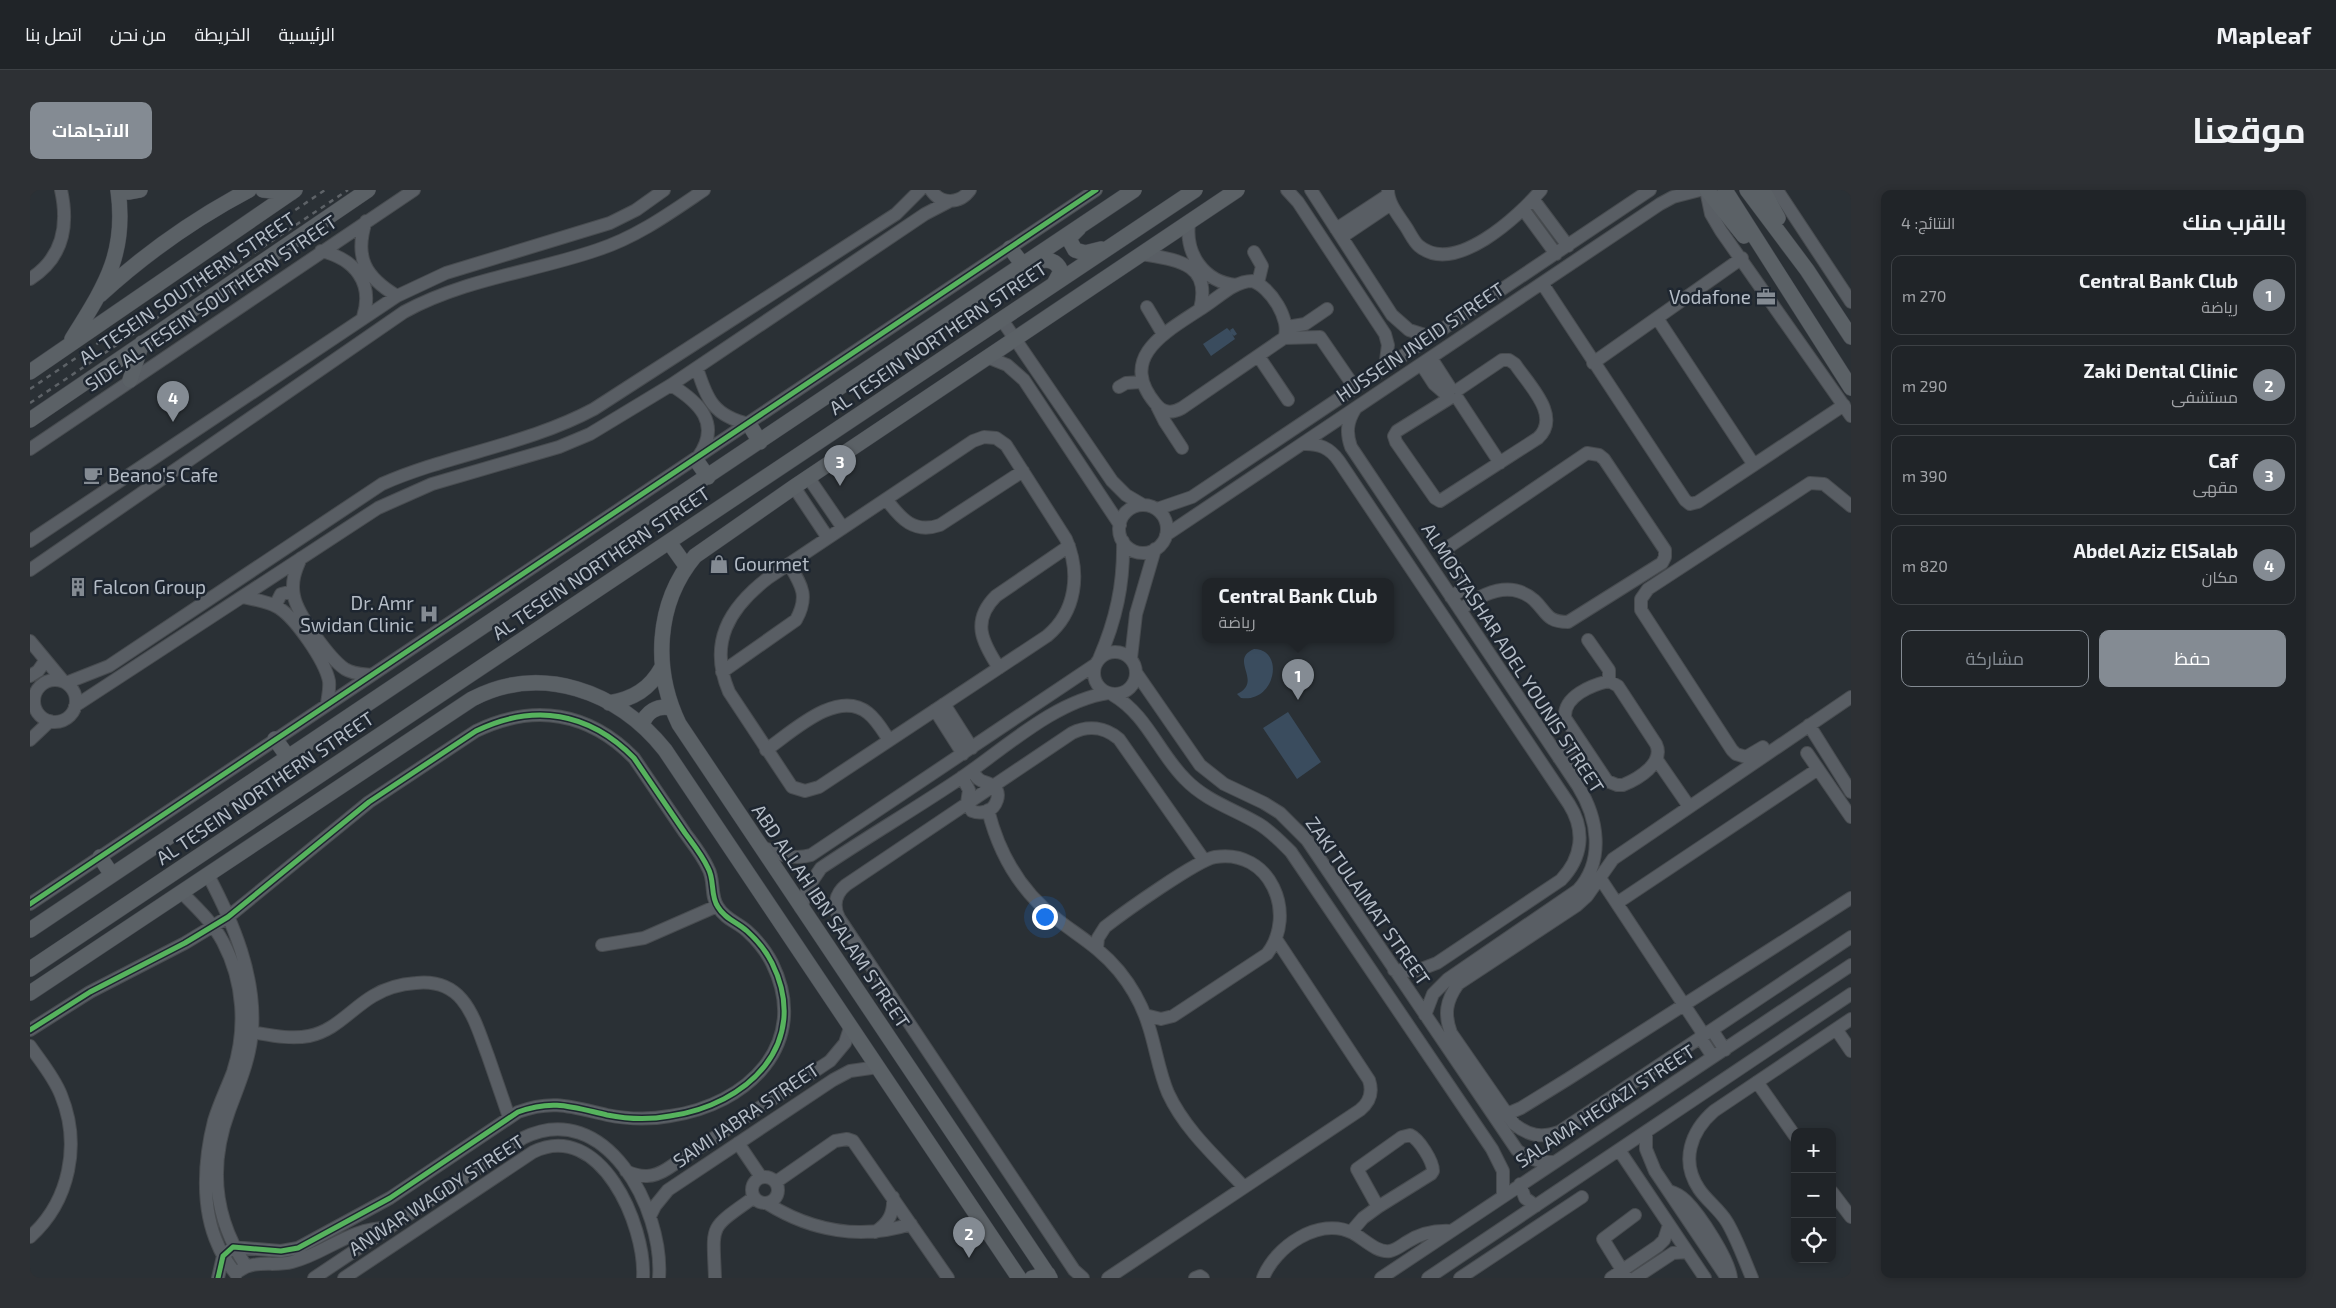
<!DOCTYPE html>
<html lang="ar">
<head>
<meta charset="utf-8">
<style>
	:root { --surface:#202428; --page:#2d3034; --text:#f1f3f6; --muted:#a2a4a8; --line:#3d4145; --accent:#848b93 }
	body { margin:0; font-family:"Exo 2",Cairo,sans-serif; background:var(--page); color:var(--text); direction:rtl }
	.controls { position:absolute; right:15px; bottom:15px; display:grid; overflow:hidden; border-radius:10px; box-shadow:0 2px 8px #0003 }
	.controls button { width:45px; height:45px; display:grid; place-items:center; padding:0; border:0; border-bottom:1px solid var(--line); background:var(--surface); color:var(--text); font:25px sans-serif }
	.you { position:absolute; left:1014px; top:726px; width:18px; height:18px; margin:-12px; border:4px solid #fff; border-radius:50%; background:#1a73e8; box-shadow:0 0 0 8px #1a73e833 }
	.badge { display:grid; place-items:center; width:32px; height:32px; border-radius:50%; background:var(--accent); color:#fff; font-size:16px; font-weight:700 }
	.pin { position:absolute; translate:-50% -41px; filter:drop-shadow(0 1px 2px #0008) }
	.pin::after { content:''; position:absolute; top:26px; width:18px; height:15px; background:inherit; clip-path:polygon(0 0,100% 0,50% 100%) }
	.popup { position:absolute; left:1172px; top:388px; width:192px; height:65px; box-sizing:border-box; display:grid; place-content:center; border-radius:10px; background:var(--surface); filter:drop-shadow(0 1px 4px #0005); font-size:16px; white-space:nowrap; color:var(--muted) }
	.popup b { font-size:19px; color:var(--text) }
	.popup::after { content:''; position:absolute; left:50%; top:100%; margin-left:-10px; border:10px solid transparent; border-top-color:var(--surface) }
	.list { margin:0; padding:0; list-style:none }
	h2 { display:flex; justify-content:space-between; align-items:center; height:65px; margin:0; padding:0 20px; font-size:21px }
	h2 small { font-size:16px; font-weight:400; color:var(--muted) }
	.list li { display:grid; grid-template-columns:32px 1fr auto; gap:15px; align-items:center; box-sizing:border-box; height:80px; margin:0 10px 10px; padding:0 10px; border:1px solid var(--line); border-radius:10px }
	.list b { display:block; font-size:19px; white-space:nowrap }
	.list p { margin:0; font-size:16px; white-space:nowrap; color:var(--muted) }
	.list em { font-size:16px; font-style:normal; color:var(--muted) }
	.actions { display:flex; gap:10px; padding:15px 20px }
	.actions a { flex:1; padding:11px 0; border:1px solid var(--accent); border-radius:10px; text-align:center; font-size:18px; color:var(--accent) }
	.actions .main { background:var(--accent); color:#fff }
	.icon { flex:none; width:28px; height:28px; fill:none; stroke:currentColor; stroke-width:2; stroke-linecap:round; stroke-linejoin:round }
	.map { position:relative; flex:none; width:1821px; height:1088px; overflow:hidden; direction:ltr; border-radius:10px }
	header { display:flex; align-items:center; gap:30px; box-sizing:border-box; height:70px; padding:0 25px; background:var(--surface); border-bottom:1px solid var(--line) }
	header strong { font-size:24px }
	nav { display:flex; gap:28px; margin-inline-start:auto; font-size:18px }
	.intro { display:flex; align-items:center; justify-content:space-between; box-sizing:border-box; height:120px; padding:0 30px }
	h1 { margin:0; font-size:35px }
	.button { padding:12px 22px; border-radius:10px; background:var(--accent); color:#fff; font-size:18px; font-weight:700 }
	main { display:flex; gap:30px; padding:0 30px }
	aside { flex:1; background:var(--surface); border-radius:10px; box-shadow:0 2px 8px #0003 }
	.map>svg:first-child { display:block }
	.water { fill:#3a4c5e }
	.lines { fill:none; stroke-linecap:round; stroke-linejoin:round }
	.minor-casing { stroke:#484c50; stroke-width:14 }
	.major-casing { stroke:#484c52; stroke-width:16 }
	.minor { stroke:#595e64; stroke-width:12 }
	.major { stroke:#5b6166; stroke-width:15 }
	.rail { stroke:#5d6267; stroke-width:2.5; stroke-dasharray:5 5; stroke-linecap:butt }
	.cycleway-casing { stroke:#1e2630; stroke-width:8 }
	.cycleway { stroke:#56b35d; stroke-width:5 }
	.labels { text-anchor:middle; stroke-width:5; stroke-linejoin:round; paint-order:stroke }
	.street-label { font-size:19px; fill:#b4bcc6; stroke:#1e2630 }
	.poi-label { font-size:19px; fill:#b4bcc6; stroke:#1e2630; text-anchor:start }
</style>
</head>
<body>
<header>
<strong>Mapleaf</strong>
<nav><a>الرئيسية</a><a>الخريطة</a><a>من نحن</a><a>اتصل بنا</a></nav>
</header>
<div class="intro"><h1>موقعنا</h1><a class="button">الاتجاهات</a></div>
<main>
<aside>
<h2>بالقرب منك<small>النتائج: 4</small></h2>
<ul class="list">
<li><span class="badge">1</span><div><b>Central Bank Club</b><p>رياضة</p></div><em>270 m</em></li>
<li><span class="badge">2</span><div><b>Zaki Dental Clinic</b><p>مستشفى</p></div><em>290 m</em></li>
<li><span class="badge">3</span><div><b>Caf</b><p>مقهى</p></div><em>390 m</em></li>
<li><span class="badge">4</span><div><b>Abdel Aziz ElSalab</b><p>مكان</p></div><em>820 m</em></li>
</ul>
<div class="actions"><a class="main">حفظ</a><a>مشاركة</a></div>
</aside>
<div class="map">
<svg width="1821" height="1088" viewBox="0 0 1821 1088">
	<rect width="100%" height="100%" fill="#2a3035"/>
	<path class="water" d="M1197,138L1201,142L1200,140L1203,138L1207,144L1204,146L1202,144L1205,149L1181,166L1173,154Z
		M1224,459C1255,459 1246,513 1211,508L1207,504C1234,491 1198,470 1224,459Z
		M1258,522L1291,572L1267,589L1233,538Z"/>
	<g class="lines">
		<g class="minor-casing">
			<path id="minor" d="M901,0C911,15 930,14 940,0
				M1257,0L1268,12L1355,144L1358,155L1355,178
				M1281,0L1362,125L1379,140L1401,147
				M1358,0C1358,14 1369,26 1376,37C1380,43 1384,52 1389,56C1425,86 1489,26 1511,0
				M1676,0L1681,24L1691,41L1821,226
				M1747,0L1821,112
				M1503,9L1538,56
				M1493,19L1526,64
				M336,31C324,67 335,87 367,106
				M1159,33C1155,64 1174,92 1206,95
				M1306,39L1358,5
				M1312,47L1361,14
				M291,61C325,69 344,93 333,127
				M1224,62L1232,76L1228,93
				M1112,64C1147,70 1182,73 1170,119
				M0,89C33,68 39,36 31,0
				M1222,91C1240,96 1262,131 1254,148L1152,218C1141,224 1133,223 1125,213C1086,165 1140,140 1175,116C1189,107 1205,91 1222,91Z
				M1512,93L1655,310L1660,314L1668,312L1814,215
				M1117,117L1133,144
				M1627,128L1724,275
				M972,130L1082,291L1096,305L1113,315
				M1257,137L1275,134L1297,119
				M1254,148L1290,147L1325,198
				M957,167L977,175L994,190L1090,335
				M1229,167L1258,210
				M1401,168L1421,199
				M1563,173L1712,68
				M1391,174L1404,194L1419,207
				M667,178C677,210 684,226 719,234
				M641,195C669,212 692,234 668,267
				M1089,197L1096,193L1111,192
				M1420,208L1367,241L1364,246L1366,252L1405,308L1410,311L1508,248C1532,226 1498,194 1485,174L1479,170H1472L1429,199
				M1428,209L1470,273
				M1127,216L1135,232L1152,258
				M1325,219C1317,232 1316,243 1321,257L1548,596C1568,628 1575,670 1548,700L1418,789L1403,804L1395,825
				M954,247L966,248L976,255L1036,349C1051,383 1046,422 1017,446L789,597L775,601L762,597L699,502C678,453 699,418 738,388L943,251Z
				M1272,254C1289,253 1300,258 1309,271L1539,614C1556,641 1552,668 1531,690L1407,773L1386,781L1364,780
				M0,259L384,0
				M778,287L813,338
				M764,297L798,348
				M856,309C871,329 884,344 910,335L993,281
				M1089 339a24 24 0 1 1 48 0a24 24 0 1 1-48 0Z
				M1127,319L1162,307L1620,0
				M1136,345L1630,14L1643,7L1670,0
				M0,351L367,106L416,83L580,33L606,20L634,0
				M271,368C265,381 261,392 264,406C267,424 300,469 315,479C323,484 332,484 341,485
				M0,380L374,122C434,89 503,82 567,60C607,47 640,23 674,0
				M212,407C225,410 238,411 249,418C266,429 295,471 299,491C300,499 298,506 297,514
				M1421,407L1433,399L1435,392L1416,363L1417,358L1557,263L1569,265L1574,269L1635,360V367L1632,373L1538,432C1516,432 1517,422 1504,410C1480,389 1451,404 1430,420
				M245,416L251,404L263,401
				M1558,450L1579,480V491
				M0,451L34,492
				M1064 483a21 21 0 1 1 42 0a21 21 0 1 1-42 0Z
				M1101,468L1106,424L1125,359
				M1069,469C1086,430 1094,394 1093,351
				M969,478C952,452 941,431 966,406L1039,356
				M692,482L766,430C779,406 772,396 759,374
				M1107,484L1170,575L1194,594L1234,613L1250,623L1277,650L1487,960C1499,969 1508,972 1523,972
				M0,486L8,481L15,471
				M4 511a21 21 0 1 1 42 0a21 21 0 1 1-42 0Z
				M1579,491L1588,496L1626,554C1635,573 1608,589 1593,595H1587L1577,591L1535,528C1533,506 1562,495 1579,491Z
				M36,493L79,476L352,294C420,264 497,255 564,219L866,24L890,0
				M1083,505C1117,525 1128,562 1155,589C1176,611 1204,619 1229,634C1242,642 1251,652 1261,662L1462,959L1473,981V1006
				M1821,507L1583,669L1557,706L1546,716L1428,794C1416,811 1414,824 1421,843L1484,934C1499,946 1511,948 1529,942L1821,747
				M914,514L942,558
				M45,516L348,318L402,294L529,257L560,244L641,195L895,24L920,11
				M905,520L933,564
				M1779,535L1821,602
				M0,550L20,531
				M1733,557L1716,567L1706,564L1702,560L1611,420V409L1618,399L1780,293L1794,294L1821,316
				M736,560C761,543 807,498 838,523C847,530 853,541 859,550
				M1777,563L1821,627
				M1529,568L1552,554
				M1627,570L1656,612
				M1538,581L1561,567
				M932,587L939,600L937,613L942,621C947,623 952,623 958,621C966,617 972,604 964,597C956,589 950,596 942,580
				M958,620C969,664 992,703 1028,730C1050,747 1070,758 1089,781C1102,797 1113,817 1119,837C1126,859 1129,882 1138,903C1155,940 1187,968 1214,997
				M730,656C747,663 761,671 781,665L1066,474
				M178,685C203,732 226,786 222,841C220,869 209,894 199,921C179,975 184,1028 216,1076
				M1570,688L1674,845
				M152,703C167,718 183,733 193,752C214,792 217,839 203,882C197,898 189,914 184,931C174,970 171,1018 188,1055C192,1066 199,1075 206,1084
				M1587,713L1788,579
				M0,714L1066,0
				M771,718L778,697L791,678C837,647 885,619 931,588C975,558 1025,511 1078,503
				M572,755L614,748L687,716
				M1067,758L1068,748L1075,737C1093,723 1167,670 1185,667C1240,658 1268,724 1237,764L1143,826L1131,829L1115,825
				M1806,839L1821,861
				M0,840L60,802L155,753L198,727L339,612L446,541C504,513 559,522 604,568C621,593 638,618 655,643C663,654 672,665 678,678C685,690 680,706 688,717C695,729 707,732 717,741C727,750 736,761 742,773C782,854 717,915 640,926C619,930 597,929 577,925C542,917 523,909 488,922L360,1008L268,1058L251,1061L203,1057L193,1066L188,1088
				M1682,840L1695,860
				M215,841C236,844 258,850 279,846C305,841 321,819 343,806C356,798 371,794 386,793C435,788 444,829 458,866C465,886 472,907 479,927
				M1670,847L1683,867
				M0,856C11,872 24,887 31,905C51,954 40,1011 0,1047
				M1727,892L1765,946
				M1477,924L1491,918L1538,889L1821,708
				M1616,942V959L1625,981L1697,1088
				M1380,945C1389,949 1403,971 1403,981L1401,984L1348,1017L1327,979L1372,947Z
				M708,953L731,987
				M1589,960L1675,1088
				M596,981C611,988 623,988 637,979L800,871L815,853L820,838
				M722 1000a13 13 0 1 1 26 0a13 13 0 1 1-26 0Z
				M746,992L805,951L817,949L823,951L918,1088
				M1490,994L1495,1008L1506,1016
				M1639,1001C1646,1003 1651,1006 1656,1011C1670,1025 1699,1069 1701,1088
				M1802,1002L1821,1027
				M738,1014C782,1041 831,1050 881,1034
				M620,1026L625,1016L638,1000L803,890L820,881L848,877
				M845,1042C859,1033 864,1023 863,1007
				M1321,1042L1333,1028L1348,1017
				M209,1081C225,1069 244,1077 262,1072C297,1063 319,1038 357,1038
				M284,1088L493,948C575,907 634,1019 629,1088
				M314,1088L503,962C570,929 616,1035 613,1088
				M685,1088C683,1033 678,1040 723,1008
				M1053,1088L1044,1080L809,728C803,716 805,704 816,695L1042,543C1058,535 1075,537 1089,549L1174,670
				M1078,1088L1330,920C1340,912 1343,902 1339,890L1246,749
				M1165,1088L1170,1086L1173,1088
				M1233,1088C1245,1057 1289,1026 1323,1043C1334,1049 1347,1063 1360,1061C1366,1060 1372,1055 1377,1052C1391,1043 1404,1040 1421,1041
				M1351,1088L1821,775
				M1398,1088L1821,804
				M1430,1088L1552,1007
				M1581,1088L1628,1056L1634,1050L1639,1035
				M1597,1088L1573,1049L1605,1025
				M1605,1088L1643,1063L1657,1062
				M1722,1088C1714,1069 1707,1049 1697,1032C1689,1019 1677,1011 1669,999C1650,971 1661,941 1684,921L1821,829"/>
		</g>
		<g class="major-casing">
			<path id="major" d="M233,0L261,3
				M1677,0L1714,46
				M1695,0L1821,198
				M1717,0L1777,80L1821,147
				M1733,0L1748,28
				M88,1L99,2L110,0
				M1049,38L1041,46L1040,51L1045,60L1055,63L1071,59
				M980,58L993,75C1008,71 1024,64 1031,81L1024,94
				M70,105C116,63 164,29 219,0
				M42,149C74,97 97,65 88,0
				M0,182L265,0
				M100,190L112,153
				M0,230L338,0
				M719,234L730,252
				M666,270L678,287
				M639,352L656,376
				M579,513C603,509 620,499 632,477
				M612,535C616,522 627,515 641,518
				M245,549L258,567
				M70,667L82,685
				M0,740L1104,0
				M0,779L1165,0
				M0,803L442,509C511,473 588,501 635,560L989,1088
				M1002,1088L1018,1084
				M1020,1088L649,534C623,480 625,414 665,366L764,297L1207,0"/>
		</g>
		<use href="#minor" class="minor"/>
		<use href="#major" class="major"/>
		<path class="rail" d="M0,199L295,0
			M0,213L318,0"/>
		<g class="cycleway-casing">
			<path id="cycleway" d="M0,714L1066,0
				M0,840L60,802L155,753L198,727L339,612L446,541C504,513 559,522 604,568C621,593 638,618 655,643C663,654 672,665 678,678C685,690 680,706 688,717C695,729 707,732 717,741C727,750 736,761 742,773C782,854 717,915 640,926C619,930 597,929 577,925C542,917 523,909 488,922L360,1008L268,1058L251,1061L203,1057L193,1066L188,1088"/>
		</g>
		<use href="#cycleway" class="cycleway"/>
	</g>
	<defs>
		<g id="office-bare" transform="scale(1.5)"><path d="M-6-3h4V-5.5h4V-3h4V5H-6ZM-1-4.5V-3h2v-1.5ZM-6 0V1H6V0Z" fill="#848b93" stroke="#1e2630" stroke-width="2.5" paint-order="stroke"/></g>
		<g id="cafe-bare" transform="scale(1.5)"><path d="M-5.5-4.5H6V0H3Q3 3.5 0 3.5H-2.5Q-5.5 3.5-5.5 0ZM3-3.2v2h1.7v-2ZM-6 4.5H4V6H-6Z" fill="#848b93" stroke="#1e2630" stroke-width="2.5" paint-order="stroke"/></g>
		<g id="shop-bare" transform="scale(1.5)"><path d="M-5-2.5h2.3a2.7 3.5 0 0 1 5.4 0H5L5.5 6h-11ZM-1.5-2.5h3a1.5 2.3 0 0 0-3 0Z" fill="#848b93" stroke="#1e2630" stroke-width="2.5" paint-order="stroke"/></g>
		<g id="building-bare" transform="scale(1.5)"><path d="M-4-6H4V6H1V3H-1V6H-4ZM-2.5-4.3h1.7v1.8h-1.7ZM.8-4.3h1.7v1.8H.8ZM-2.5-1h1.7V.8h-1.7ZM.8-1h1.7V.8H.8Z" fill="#848b93" stroke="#1e2630" stroke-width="2.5" paint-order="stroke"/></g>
		<g id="hospital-bare" transform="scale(1.5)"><path d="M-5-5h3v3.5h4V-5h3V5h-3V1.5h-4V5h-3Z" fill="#848b93" stroke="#1e2630" stroke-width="2.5" paint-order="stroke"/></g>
	</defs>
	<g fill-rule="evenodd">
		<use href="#office-bare" x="1736" y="107"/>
		<use href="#cafe-bare" x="63" y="285"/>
		<use href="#shop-bare" x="689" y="374"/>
		<use href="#building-bare" x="48" y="397"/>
		<use href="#hospital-bare" x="399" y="424"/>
	</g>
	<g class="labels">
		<g class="street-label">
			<text transform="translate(157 98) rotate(-34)" y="7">AL TESEIN SOUTHERN STREET</text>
			<text transform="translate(181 113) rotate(-34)" y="7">SIDE AL TESEIN SOUTHERN STREET</text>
			<text transform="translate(908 148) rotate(-34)" y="7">AL TESEIN NORTHERN STREET</text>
			<text transform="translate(1390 152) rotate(-34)" y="7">HUSSEIN JNEID STREET</text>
			<text transform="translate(571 373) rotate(-34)" y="7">AL TESEIN NORTHERN STREET</text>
			<text transform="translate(1483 468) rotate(57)" y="7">ALMOSTASHAR ADEL YOUNIS STREET</text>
			<text transform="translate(235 598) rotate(-34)" y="7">AL TESEIN NORTHERN STREET</text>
			<text transform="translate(1338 711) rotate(55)" y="7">ZAKI TULAIMAT STREET</text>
			<text transform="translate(801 726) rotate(56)" y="7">ABD ALLAH IBN SALAM STREET</text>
			<text transform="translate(1575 916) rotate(-33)" y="7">SALAMA HEGAZI STREET</text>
			<text transform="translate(716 925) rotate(-34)" y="7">SAMI JABRA STREET</text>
			<text transform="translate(406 1005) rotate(-33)" y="7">ANWAR WAGDY STREET</text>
		</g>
		<g class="poi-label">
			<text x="1721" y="114" text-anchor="end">Vodafone</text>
			<text x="78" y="292">Beano's Cafe</text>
			<text x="704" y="381">Gourmet</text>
			<text x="63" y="404">Falcon Group</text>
			<text x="384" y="420" text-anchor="end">Dr. Amr<tspan x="384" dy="22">Swidan Clinic</tspan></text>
		</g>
	</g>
</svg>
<div class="controls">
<button>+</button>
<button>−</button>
<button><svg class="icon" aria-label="locate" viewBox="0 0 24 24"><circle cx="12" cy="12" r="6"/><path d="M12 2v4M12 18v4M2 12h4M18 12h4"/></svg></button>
</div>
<div class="you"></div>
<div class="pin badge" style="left:1268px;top:510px">1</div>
<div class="popup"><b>Central Bank Club</b>رياضة</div>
<div class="pin badge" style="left:939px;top:1068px">2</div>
<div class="pin badge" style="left:810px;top:296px">3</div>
<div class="pin badge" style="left:143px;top:232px">4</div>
</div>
</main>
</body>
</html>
